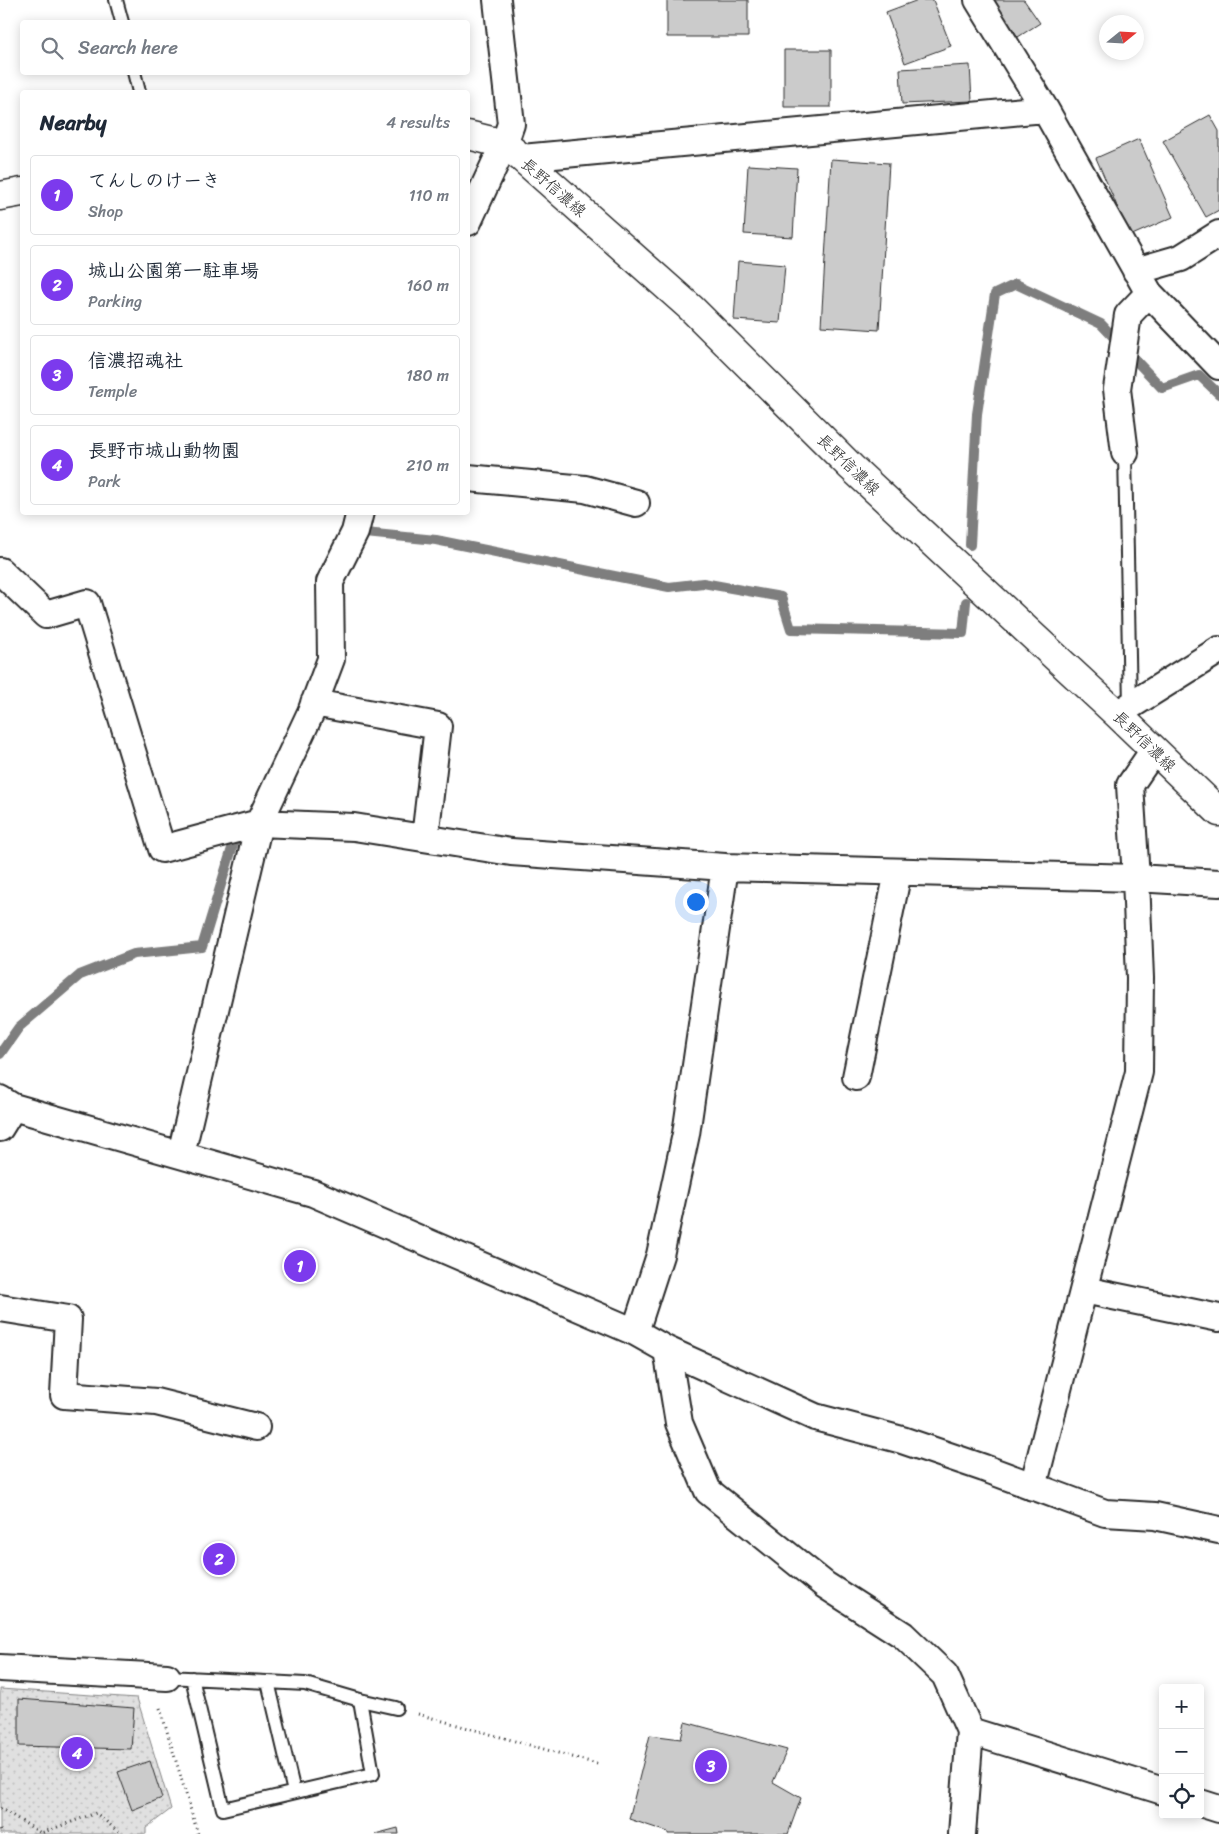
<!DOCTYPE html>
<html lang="en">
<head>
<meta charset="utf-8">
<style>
	:root { --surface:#fff; --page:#f6f6f7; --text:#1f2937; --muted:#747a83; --line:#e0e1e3; --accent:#7c3aed }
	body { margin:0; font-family:Sriracha,"Klee One",sans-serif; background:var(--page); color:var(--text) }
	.controls { position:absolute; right:15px; bottom:15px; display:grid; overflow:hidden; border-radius:5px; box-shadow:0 2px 12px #0003 }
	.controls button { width:45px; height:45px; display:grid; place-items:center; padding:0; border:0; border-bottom:1px solid var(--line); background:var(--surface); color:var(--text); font:25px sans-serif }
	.compass { position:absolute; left:1099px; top:15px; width:45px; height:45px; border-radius:50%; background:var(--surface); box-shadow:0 2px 12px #0003; rotate:72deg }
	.you { position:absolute; left:695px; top:901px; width:18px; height:18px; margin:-12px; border:4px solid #fff; border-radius:50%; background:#1a73e8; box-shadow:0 0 0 8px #1a73e833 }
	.badge { display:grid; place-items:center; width:32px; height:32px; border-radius:50%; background:var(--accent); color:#fff; font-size:16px; font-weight:700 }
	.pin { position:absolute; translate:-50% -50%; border:2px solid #fff; box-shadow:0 1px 5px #0006 }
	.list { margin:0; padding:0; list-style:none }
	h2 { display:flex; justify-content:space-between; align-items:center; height:65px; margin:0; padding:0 20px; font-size:21px }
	h2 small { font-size:16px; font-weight:400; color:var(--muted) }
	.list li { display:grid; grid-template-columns:32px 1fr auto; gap:15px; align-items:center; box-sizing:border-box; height:80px; margin:0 10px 10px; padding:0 10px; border:1px solid var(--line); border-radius:5px }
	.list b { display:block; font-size:19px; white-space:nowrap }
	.list p { margin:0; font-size:16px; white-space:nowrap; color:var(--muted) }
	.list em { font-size:16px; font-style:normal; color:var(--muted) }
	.icon { flex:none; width:28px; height:28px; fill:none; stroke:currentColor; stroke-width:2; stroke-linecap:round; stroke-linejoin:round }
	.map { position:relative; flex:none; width:1219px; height:1834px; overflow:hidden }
	.search { position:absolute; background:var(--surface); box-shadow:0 2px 12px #0003; left:20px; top:20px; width:450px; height:55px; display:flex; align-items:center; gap:12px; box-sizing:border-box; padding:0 18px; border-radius:5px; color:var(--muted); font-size:19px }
	.panel { position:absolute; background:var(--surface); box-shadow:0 2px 12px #0003; left:20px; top:90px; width:450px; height:425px; border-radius:5px }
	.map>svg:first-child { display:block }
	.grass { fill:url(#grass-dots); stroke:#868686 }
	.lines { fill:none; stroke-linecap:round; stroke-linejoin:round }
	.stream { stroke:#7e7e7e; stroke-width:10 }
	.building { fill:#cbcbcb; stroke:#2b2b2b }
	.lane-casing { stroke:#2b2b2b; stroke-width:16 }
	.street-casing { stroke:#2b2b2b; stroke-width:30 }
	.primary-casing { stroke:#2b2b2b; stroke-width:31 }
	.path { stroke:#2b2b2b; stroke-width:3; stroke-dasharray:1 4; stroke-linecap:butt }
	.lane { stroke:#fff; stroke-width:12 }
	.street { stroke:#fff; stroke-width:26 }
	.primary { stroke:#fff; stroke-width:28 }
	.labels { text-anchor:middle; stroke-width:4.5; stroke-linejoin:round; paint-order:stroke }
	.street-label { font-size:16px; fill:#2b2b2b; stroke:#fff }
</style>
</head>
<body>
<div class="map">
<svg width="1219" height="1834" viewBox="0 0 1219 1834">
	<defs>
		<pattern id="grass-dots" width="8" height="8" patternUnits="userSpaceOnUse" patternTransform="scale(1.25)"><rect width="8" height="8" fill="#e0e0e0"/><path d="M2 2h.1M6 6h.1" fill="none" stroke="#c0c0c0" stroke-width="1.8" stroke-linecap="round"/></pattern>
	</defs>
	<rect width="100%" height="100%" fill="#fff"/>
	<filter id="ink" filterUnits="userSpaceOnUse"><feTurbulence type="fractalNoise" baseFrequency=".02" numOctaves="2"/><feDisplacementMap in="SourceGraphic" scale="10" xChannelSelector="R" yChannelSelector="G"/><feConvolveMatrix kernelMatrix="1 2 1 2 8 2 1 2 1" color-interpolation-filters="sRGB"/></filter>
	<g filter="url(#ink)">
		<path class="grass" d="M0,1689L137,1698L171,1809L146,1828V1834H0Z"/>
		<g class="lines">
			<path class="stream" d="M355,532L436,540L669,587L703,583L781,597L791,629L963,633L966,602
				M970,545L977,414L995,294L1016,284L1101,324L1162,388L1199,375L1219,394
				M0,1054L19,1027L80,975L134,954L202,947L233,845"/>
		</g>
		<path class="building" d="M667,0H748V37H667Z
			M918,0H933L951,46L905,63L886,12Z
			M993,0H1024L1040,23L1018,37Z
			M784,50H831V107H784Z
			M970,65L972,101L902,104L900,69Z
			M1210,115L1219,131V210L1206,217L1163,141Z
			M1139,139L1173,217L1130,236L1096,158Z
			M831,159L889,163L879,330L821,326Z
			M748,165L797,168L793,237L744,234Z
			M738,261L785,265L780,323L734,320Z
			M19,1699L134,1708L131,1749L19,1746Z
			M685,1722L787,1750L773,1782L801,1798L788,1834H668V1832L629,1819L650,1735L681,1739Z
			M150,1761L162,1798L132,1810L118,1772Z
			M398,1828L399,1834H375Z"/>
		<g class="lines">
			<g class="lane-casing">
				<path id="lane" d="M116,0L122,22
					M134,72L139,92
					M1125,453L1130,706
					M167,1677L305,1684L360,1700L396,1708
					M192,1678L223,1809L373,1774L360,1700
					M268,1682L294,1792"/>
			</g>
			<g class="street-casing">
				<path id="street" d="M978,0L1045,109L1149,293L1219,366
					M522,158L1045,109
					M468,222L504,144L511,124L497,0
					M1136,271L1181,258L1219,234
					M1125,453L1117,389L1128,315L1149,293
					M468,478L585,489L636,503
					M0,571L46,615L87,603L162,849L259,823L311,712L331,659L330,582L355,532L360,512
					M314,703L438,726L425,838
					M1117,714L1219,650
					M725,867L1136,878L1219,883
					M856,1077L898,872
					M0,1099L13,1107L313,1193L635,1332L667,1350L815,1417L902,1440L984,1468L1105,1513L1155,1516L1219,1530
					M0,1128L13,1107
					M181,1154L259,823L354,827L511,852L725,867L686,1134L660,1255L635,1332
					M1084,1290L1219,1318
					M0,1308L68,1319L64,1395L156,1402L256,1427
					M667,1350L679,1423L708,1491L825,1585L903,1635L945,1675L970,1731L962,1834
					M1033,1487L1139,1072L1140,978L1136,878L1130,785L1154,750
					M0,1668L167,1677
					M970,1731L1163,1791
					M1200,1803L1219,1809"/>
			</g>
			<g class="primary-casing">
				<path id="primary" d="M468,135L504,144L522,158L691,308L851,467L1117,714L1219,812
					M0,196L22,192"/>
			</g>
			<path class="path" d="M160,1708L198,1834
				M418,1714L601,1765
				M0,1808L41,1833L96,1813L121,1834
				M0,1830L2,1834"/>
			<use href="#lane" class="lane"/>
			<use href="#street" class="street"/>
			<use href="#primary" class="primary"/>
		</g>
	</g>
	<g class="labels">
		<g class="street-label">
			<text transform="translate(554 187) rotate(41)" y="6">長野信濃線</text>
			<text transform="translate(849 464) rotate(44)" y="6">長野信濃線</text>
			<text transform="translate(1145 741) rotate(44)" y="6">長野信濃線</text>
		</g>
	</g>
</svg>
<div class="controls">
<button>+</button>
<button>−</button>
<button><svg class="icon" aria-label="locate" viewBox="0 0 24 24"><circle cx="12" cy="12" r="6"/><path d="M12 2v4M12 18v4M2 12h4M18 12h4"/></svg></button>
</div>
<svg class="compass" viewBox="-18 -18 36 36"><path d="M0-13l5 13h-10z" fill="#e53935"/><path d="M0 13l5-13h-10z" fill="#747a83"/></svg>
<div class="you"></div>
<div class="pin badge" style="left:300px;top:1266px">1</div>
<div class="pin badge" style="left:219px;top:1559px">2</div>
<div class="pin badge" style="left:711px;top:1766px">3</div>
<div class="pin badge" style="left:77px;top:1753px">4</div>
<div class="search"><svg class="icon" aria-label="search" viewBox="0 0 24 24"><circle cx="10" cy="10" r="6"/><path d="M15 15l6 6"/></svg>Search here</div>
<section class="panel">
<h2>Nearby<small>4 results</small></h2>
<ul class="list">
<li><span class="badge">1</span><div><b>てんしのけーき</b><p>Shop</p></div><em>110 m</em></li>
<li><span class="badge">2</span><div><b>城山公園第一駐車場</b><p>Parking</p></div><em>160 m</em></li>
<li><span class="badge">3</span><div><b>信濃招魂社</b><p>Temple</p></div><em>180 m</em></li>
<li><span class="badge">4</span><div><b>長野市城山動物園</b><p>Park</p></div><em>210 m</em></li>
</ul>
</section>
</div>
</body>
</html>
